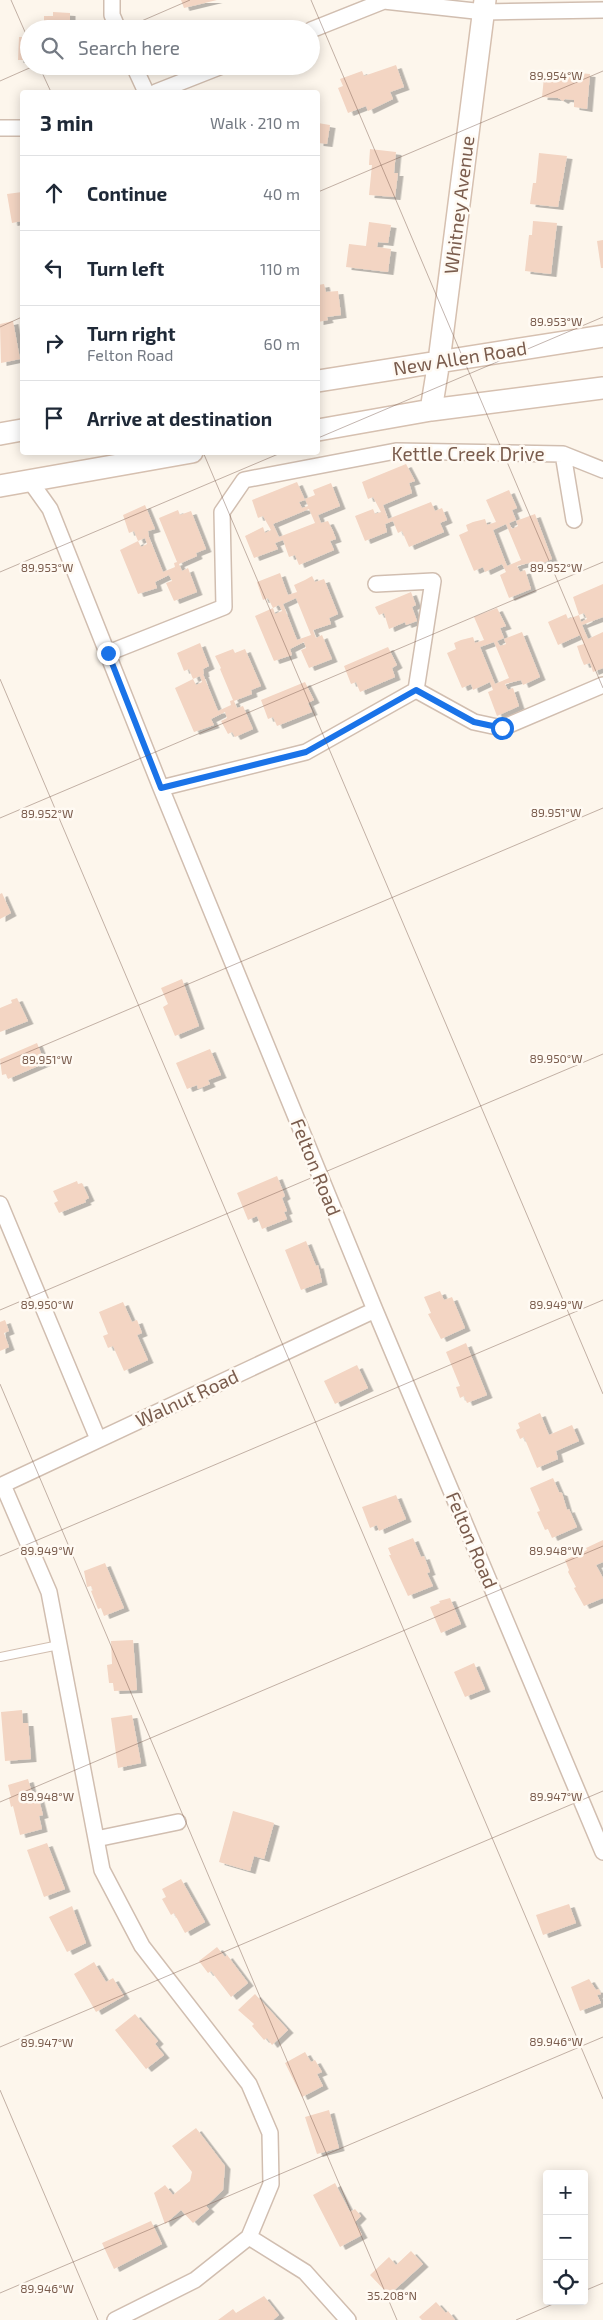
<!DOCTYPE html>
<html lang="en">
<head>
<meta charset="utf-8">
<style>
	:root { --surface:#fff; --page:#f6f6f7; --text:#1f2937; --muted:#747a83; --line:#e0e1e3 }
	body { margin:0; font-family:"Exo 2",sans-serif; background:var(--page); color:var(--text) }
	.controls { position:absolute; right:15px; bottom:15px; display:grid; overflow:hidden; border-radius:5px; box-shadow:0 2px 12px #0003 }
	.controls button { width:45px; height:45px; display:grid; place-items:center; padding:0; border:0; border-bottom:1px solid var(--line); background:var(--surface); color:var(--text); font:25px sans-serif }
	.stop { position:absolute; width:15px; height:15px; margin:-11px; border:4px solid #1a73e8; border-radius:50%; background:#fff }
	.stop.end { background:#1a73e8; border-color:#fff; box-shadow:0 1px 5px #0008 }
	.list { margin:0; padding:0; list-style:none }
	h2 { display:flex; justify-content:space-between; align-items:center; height:65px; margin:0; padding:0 20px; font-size:21px }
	h2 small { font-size:16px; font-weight:400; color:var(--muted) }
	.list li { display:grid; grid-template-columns:32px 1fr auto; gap:15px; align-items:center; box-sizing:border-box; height:75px; padding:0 20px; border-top:1px solid var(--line) }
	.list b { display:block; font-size:19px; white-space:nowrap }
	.list p { margin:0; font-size:16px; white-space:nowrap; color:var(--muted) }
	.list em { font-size:16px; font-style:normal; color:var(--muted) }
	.icon { flex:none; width:28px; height:28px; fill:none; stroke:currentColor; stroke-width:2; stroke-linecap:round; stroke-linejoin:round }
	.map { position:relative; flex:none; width:603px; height:2320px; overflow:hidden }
	.search { position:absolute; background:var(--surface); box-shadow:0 2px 12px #0003; left:20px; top:20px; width:300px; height:55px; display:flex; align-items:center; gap:12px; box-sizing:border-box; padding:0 18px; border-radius:28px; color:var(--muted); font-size:19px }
	.panel { position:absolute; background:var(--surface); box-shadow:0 2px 12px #0003; left:20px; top:90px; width:300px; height:365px; border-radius:5px }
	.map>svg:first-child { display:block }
	.building { fill:#f3d5c3; fill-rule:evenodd; filter:url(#shadow) }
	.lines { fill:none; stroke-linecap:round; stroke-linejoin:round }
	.lane-casing { stroke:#d1beb0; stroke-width:10 }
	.street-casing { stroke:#d1beb0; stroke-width:18 }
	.secondary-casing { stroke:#d6c0b0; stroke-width:24 }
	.lane { stroke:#fff; stroke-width:8 }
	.street { stroke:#fff; stroke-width:15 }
	.secondary { stroke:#fff; stroke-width:21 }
	.route { stroke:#1a73e8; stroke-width:6 }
	.ticks { fill:none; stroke:#7a5c4d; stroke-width:1; stroke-opacity:0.45 }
	.labels { text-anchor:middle; stroke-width:5; stroke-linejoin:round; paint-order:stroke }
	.street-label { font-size:19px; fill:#7a5c4d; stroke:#fffaf3 }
	.ticks-label { font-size:12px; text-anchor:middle; fill:#7a5c4d; stroke:#fffaf3; stroke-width:5; stroke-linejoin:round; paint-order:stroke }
</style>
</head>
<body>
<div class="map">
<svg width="603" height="2320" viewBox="0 0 603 2320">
	<defs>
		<filter id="shadow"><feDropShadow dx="5.5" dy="3" stdDeviation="0" flood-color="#0004"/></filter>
	</defs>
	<rect width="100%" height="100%" fill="#fdf6ec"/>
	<path class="building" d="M181,0H217L184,8Z
		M53,12L70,13V29H44V16H53Z
		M19,37H29V60H18Z
		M396,65L404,87L390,92L393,99L368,111L366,106L348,113L338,88L343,86L340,79L362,71L364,76Z
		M560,71L590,74L587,109L574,107V100L565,99L563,101L558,98L542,97L544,77L559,78Z
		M318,123L330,125L327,144L318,143Z
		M370,149L396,152L394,173H398L395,197L369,195L372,165H369Z
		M539,153L567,156L558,207L530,204L533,183H536Z
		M22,192V221L12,223L7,194Z
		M533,221L557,223L551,274L525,271L529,235H532Z
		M369,222L391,225L388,243L378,242L377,247L391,249L388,272L346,267L349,244L366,246Z
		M603,240V268H601L597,241Z
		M324,284L326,292L338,291L341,315L327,317L328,320L318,322V285Z
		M13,321L20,359L1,363L0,324Z
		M406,464L415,481L409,483L412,493L383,505L388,519L431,502L435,511L442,508L447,520L440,523L444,532L409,547L402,531L398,533L393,521L385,524L387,532L365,541L355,516L373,509L375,514L381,512L373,497L368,499L362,482Z
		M297,482L305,500L299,502L302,508L308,506L305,499L315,495L313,490L331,483L340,506L318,515L321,523L328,521L333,531L336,539L330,541L334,550L299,565L295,555L289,557L283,540L275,543L278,549L254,558L245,536L263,527L265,533L271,530L263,516L258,518L252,500ZM309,509L315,523L279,537L273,524Z
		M509,490L517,508L512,510L516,520L509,523L512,529L518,526L516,521L535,514L552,559L535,567L533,562L517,566L520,572L525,570L531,589L509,598L500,575L506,572L502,564L485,572L483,567L474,571L459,535L468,531L466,525L473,522L485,519L487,525L496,522L486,500ZM506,524L521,560L507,566L493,530Z
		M145,505L155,529L148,531L149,537L163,572L175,567L174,563L177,562L159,518L178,510L180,515L191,511L206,549L196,553L197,556L179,564L182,571L188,568L197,592L174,601L166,583L172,581L169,575L155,582L157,588L138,594L120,550L138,541L141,547L147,544L145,538L138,541L134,531L129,533L123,515Z
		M280,573L288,595L297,592L294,585L305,580L312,576L315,582L324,579L338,614L329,618L331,624L313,630L316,638L322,635L332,659L309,668L301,650L306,648L304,642L290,649L292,655L274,661L255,616L273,608L275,614L282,611L279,605L273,608L268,598L263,600L257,582ZM296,598L311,635L297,640L283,604Z
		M603,584V617L582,625L588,639L603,632V668L593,672L590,663L584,665L581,658L577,646L584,644L580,635L558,645L548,622L566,614L568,619L579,615L581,622L587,619L584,613L579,615L573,597Z
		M411,592L416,605L412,607L417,621L406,625L405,622L389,629L384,613L379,615L375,607Z
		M497,608L506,626L500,628L504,638L497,641L500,646L506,644L504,639L522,632L540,677L523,685L521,680L505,684L508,690L513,688L519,706L497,716L488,692L493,690L490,682L473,690L471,684L462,688L447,653L456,649L454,643L461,640L473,637L475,643L484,640L474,617ZM494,642L509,678L495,684L480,647Z
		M200,643L209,666L203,669L204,674H203L218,711L231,705L230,701L233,700L220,669L221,668L215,656L233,649L235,653L245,649L261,686L251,690L252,694L234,701L237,708L243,706L253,729L235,737L232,732L228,734L221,721L227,718L225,712L211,719L214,725L194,732L175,688L193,679L196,685L202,682L200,676L193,679L189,669L184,671L177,653Z
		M388,647L397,665L392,668L395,677L360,692L356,682L351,684L344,666Z
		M305,682L314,700L308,703L312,712L277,726L273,717L268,719L261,700Z
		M2,893L11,913L0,919V894Z
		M182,979L199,1026L175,1036L163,1007L168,1004L161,988Z
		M17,998L28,1021L0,1032V1008L12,1003L11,1000Z
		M37,1043L45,1063L8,1079L6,1074L2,1075L0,1059Z
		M210,1049L221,1075L208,1080L210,1084L198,1089L197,1085L187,1089L176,1063Z
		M277,1176L285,1196L282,1198L287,1211L284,1212L287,1219L262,1229L257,1216L248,1220L237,1193Z
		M77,1181L78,1184L82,1183L89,1198L85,1200L86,1202L59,1213L54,1203L58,1201L53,1191Z
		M306,1241L316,1266L318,1265L322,1282L301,1290L285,1250Z
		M440,1291L444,1300L452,1297L465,1328L441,1339L428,1314L431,1313L424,1297Z
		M123,1302L132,1322L137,1320L142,1333L137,1335L148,1360L124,1371L113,1346L108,1348L103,1336L108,1334L99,1312Z
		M5,1320L9,1331L4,1333L9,1347L0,1351V1322Z
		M466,1343L487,1395L467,1403L464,1396L460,1398L456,1387L460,1386L446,1352Z
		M357,1365L368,1388L335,1404L324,1381Z
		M540,1413L549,1435L572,1425L579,1441L556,1451L558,1459L537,1468L524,1437L520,1439L516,1430L520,1428L518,1423Z
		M553,1478L559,1492L562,1493L567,1510L569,1509L577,1527L552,1538L548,1529L545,1530L537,1512L540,1511L530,1488Z
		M396,1495L406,1519L379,1531L377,1525L370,1528L362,1507Z
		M413,1538L421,1557L424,1556L430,1572L427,1573L433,1586L408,1596L389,1555H391L388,1548Z
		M603,1540V1562L596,1565L603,1578V1598L584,1606L574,1588L576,1587L568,1572L569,1570L565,1560L587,1550L586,1548Z
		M105,1563L124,1608L104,1616L101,1608L98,1609L91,1591L93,1590L91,1586L87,1587L84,1571Z
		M450,1598L461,1624L441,1633L430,1607L440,1603L439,1601Z
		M133,1640L137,1690L114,1691L113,1683H109L107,1665L112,1664L111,1641Z
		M474,1663L485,1689L465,1697L454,1672Z
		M22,1710L23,1723H28L31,1759L5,1761L1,1712Z
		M132,1715L141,1763L118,1768L111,1718Z
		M28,1779L32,1793L37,1792L43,1815L39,1816L42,1829L20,1835L13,1806L11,1807L9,1798L11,1797L8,1785Z
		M233,1811L274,1823L264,1859L254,1856L250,1871L219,1862Z
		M47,1843L65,1889L44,1897L27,1850Z
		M181,1879L205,1922L185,1933L174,1913L171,1915L162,1899L166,1897L162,1889Z
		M569,1904L576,1923L543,1935L536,1915Z
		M72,1906L86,1943L67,1952L49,1917Z
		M217,1947L225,1957L227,1955L248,1983L231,1997L211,1971L208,1973L199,1961Z
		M94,1962L106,1982L113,1978L124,1996L96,2012L74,1974Z
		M589,1979L596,1990L599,1989L601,1994L597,1995L601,2003L580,2011L571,1987Z
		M255,1994L288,2030L272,2045L267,2038L264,2040L252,2026L254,2024L238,2010Z
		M135,2014L158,2041L155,2044L164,2055L146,2069L115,2030Z
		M305,2052L311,2062L315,2060L322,2072L317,2074L323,2086L302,2097L285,2063Z
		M329,2110L339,2148L317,2154L305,2117Z
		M196,2128L225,2166L223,2190L206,2206L209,2209L193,2223L181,2210L165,2224L154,2193L165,2185L173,2195L190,2181L192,2172L172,2146Z
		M335,2183L350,2212L355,2209L361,2216L355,2222L362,2235L340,2247L313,2195Z
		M151,2221L162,2244L114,2269L102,2243Z
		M411,2251L423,2264L389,2295L370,2275L389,2257L396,2265Z
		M264,2296L279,2315L273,2320H218L233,2309L236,2313Z
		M436,2302L446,2313L448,2311L455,2320H422L419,2317Z"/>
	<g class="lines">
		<g class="lane-casing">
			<path id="lane" d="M0,1657L59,1645"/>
		</g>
		<g class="street-casing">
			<path id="street" d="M112,0V15L118,29
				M311,30L384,1L484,12L603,10
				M134,66L146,92
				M156,92L222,66
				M0,128H22
				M563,454L574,520
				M30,481L50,509L161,788L375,1310L603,1852
				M376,584L433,581L416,690
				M108,653L224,607L222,512L244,480L396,451L563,454L603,470
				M416,690L474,722L502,728L603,685
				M161,788L306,752L416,690
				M0,1204L98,1439
				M3,1485L49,1592L102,1870L142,1946L249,2084L270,2133L271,2184L249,2237L195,2280L115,2320
				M0,1486L375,1310
				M96,1839L178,1822
				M249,2237L305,2272L348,2320"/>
		</g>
		<g class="secondary-casing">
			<path id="secondary" d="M318,381L603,336
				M431,410L439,361L485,0
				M318,430L431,410L603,388
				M0,434L22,430
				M0,486L192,452"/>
		</g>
		<use href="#lane" class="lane"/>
		<use href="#street" class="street"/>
		<use href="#secondary" class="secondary"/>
	</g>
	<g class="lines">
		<path class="route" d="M108,653L161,788L306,752L416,690L474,722L502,728"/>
	</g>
	<path class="ticks" d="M11,0L29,41M311,0L603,688M123,29L190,0M39,66L51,92M0,81L34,66M318,192L603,71M0,327L22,317M318,438L603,317M203,452L603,1394M0,572L283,452M0,679L603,2099M0,818L603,562M0,1064L603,808M0,1310L603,1054M0,1384L397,2320M0,1556L603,1300M0,1802L603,1546M0,2047L603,1791M0,2090L98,2320M584,2291L603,2283M0,2293L603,2037M516,2320L560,2301"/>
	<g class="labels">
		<g class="street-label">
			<text transform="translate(459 205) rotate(-83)" y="7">Whitney Avenue</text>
			<text transform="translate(460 358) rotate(-9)" y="7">New Allen Road</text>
			<text x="468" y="461">Kettle Creek Drive</text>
			<text transform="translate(316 1167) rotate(68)" y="7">Felton Road</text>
			<text transform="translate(187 1398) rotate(-25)" y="7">Walnut Road</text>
			<text transform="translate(472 1540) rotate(67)" y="7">Felton Road</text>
		</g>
	</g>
	<g class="ticks-label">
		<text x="556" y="80">89.954°W</text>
		<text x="556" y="326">89.953°W</text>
		<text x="556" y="572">89.952°W</text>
		<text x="47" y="572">89.953°W</text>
		<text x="556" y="817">89.951°W</text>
		<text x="47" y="818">89.952°W</text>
		<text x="556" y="1063">89.950°W</text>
		<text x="47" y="1064">89.951°W</text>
		<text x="556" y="1309">89.949°W</text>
		<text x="47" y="1309">89.950°W</text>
		<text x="556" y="1555">89.948°W</text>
		<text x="47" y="1555">89.949°W</text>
		<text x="556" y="1801">89.947°W</text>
		<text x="47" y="1801">89.948°W</text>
		<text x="556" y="2046">89.946°W</text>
		<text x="47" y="2047">89.947°W</text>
		<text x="47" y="2293">89.946°W</text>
		<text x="392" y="2300">35.208°N</text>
	</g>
</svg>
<div class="controls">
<button>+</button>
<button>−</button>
<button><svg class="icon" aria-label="locate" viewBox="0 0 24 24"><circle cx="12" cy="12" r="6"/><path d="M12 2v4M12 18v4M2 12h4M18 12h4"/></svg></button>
</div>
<div class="stop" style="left:502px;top:728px"></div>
<div class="stop end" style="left:108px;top:653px"></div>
<div class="search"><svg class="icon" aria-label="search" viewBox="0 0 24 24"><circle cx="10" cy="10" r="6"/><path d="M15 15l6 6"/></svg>Search here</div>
<section class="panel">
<h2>3 min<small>Walk · 210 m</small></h2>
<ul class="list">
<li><svg class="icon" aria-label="ahead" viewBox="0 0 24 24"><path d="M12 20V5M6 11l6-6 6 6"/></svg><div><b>Continue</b></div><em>40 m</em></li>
<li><svg class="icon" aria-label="left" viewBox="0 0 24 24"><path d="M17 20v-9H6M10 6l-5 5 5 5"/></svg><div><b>Turn left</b></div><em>110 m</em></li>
<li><svg class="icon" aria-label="right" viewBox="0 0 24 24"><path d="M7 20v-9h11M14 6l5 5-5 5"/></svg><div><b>Turn right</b><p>Felton Road</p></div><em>60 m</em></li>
<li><svg class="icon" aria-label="arrive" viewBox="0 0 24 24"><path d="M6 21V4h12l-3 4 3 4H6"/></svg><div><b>Arrive at destination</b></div></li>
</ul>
</section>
</div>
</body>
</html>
